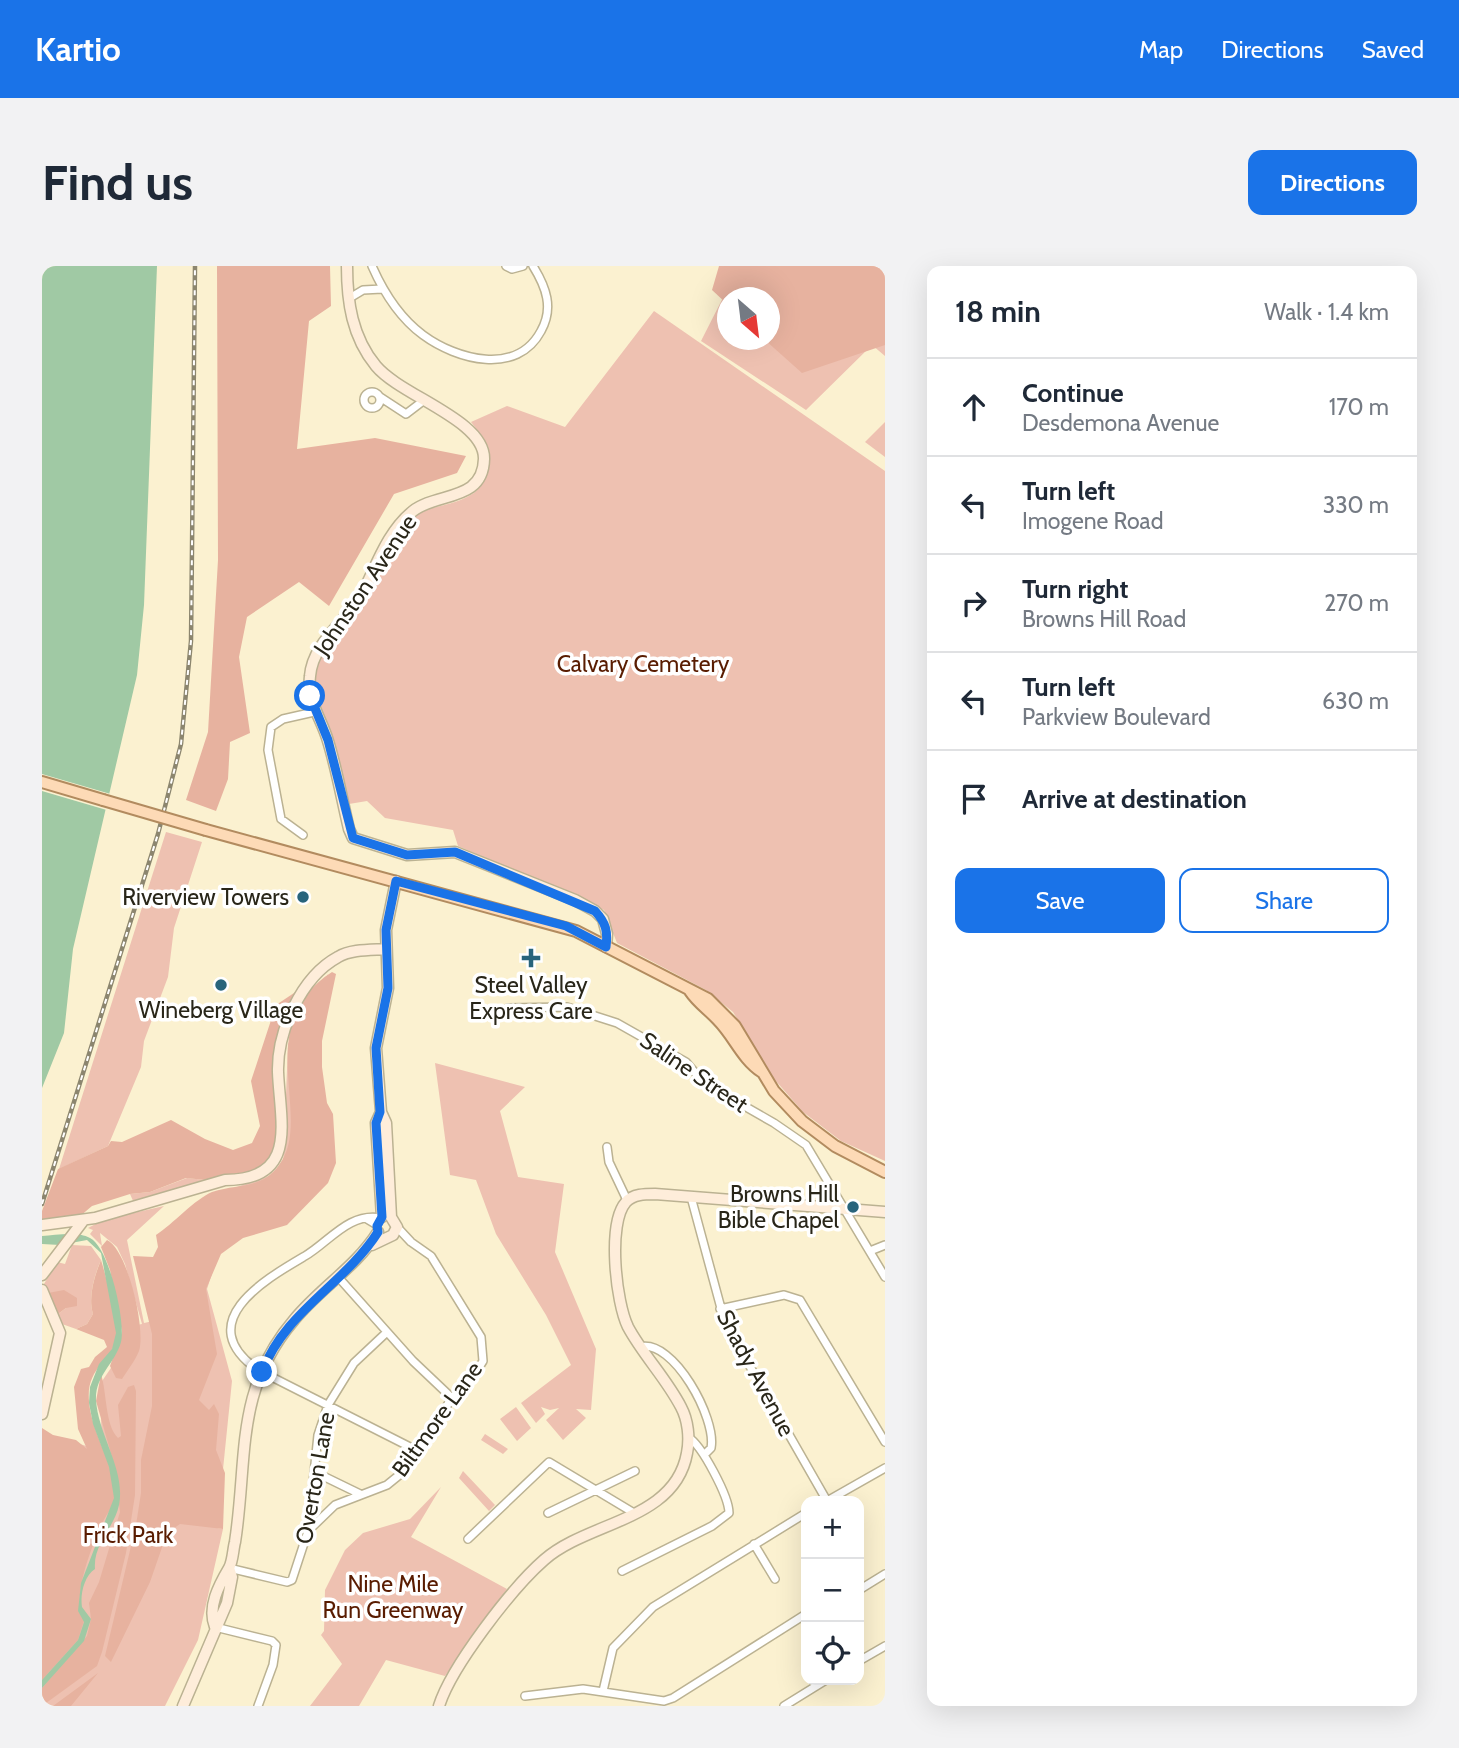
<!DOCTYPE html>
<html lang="en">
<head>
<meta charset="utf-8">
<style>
	:root { --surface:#fff; --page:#f2f2f3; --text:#1f2937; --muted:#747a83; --line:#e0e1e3; --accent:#1a73e8 }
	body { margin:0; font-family:Cabin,sans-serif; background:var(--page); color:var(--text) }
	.controls { position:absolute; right:21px; bottom:21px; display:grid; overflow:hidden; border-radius:14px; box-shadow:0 7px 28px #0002 }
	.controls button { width:63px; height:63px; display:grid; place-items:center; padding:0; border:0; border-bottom:2px solid var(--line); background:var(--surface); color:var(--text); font:35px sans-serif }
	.compass { position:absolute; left:675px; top:21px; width:63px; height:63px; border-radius:50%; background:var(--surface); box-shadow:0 7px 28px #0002; rotate:152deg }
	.stop { position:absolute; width:21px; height:21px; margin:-16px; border:5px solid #1a73e8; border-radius:50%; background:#fff }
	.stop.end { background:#1a73e8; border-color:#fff; box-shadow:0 2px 7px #0008 }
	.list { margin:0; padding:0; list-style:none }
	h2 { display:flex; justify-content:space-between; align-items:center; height:91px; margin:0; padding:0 28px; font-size:30px }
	h2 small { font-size:23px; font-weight:400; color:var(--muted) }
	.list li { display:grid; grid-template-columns:46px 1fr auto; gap:21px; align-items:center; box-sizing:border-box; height:98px; padding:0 28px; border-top:2px solid var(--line) }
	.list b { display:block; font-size:26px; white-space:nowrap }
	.list p { margin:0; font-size:23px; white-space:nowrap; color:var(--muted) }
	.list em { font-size:23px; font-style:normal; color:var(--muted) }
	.actions { display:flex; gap:14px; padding:21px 28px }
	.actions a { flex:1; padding:16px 0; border:2px solid var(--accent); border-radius:14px; text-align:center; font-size:24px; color:var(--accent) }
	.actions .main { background:var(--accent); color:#fff }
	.icon { flex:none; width:38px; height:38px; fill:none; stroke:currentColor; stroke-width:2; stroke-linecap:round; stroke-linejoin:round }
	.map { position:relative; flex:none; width:843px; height:1440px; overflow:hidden; border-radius:14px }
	header { display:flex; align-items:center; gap:42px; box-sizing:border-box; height:98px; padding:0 35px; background:var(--accent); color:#fff }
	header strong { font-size:33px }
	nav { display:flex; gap:38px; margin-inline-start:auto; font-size:24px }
	.intro { display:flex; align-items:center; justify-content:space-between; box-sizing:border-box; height:168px; padding:0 42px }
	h1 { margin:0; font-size:49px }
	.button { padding:18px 32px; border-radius:14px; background:var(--accent); color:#fff; font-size:24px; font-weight:700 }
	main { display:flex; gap:42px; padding:0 42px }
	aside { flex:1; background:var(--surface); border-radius:14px; box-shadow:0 7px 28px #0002 }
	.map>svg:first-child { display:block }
	.green { fill:#eec1b1; fill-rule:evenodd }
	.forest { fill:#e7b29f }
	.water { fill:#a0c9a4 }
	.pier { fill:#fbf1d0 }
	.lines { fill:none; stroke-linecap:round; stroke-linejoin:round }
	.street-casing { stroke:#bbb292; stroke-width:10 }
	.secondary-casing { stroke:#bbb292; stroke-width:13 }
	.primary-casing { stroke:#b28b5f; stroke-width:14 }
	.street { stroke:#fff; stroke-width:7 }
	.secondary { stroke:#feedda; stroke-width:10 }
	.primary { stroke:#fddab6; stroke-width:10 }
	.rail-casing { stroke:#8c866f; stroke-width:4.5 }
	.rail { stroke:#fff; stroke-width:2; stroke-dasharray:5; stroke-linecap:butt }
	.primary-bridge-casing { stroke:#b28b5f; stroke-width:14; stroke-linecap:butt }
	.primary-bridge { stroke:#fddab6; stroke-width:10 }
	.route { stroke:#1a73e8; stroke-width:9 }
	.poi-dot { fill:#28647b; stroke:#fff; stroke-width:2.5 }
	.labels { text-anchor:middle; stroke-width:7; stroke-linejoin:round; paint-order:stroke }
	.street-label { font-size:23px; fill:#292619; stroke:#fff }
	.park-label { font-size:23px; fill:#591c01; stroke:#fff }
	.poi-label { font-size:23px; fill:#292619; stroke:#fff; text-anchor:end }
</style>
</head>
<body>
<header>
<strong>Kartio</strong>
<nav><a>Map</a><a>Directions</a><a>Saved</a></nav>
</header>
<div class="intro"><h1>Find us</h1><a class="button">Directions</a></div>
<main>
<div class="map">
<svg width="843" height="1440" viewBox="0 0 843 1440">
	<rect width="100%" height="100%" fill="#fbf1d0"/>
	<path class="green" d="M697,0H843V90L830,79L764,144L659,75ZM685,32H727V74H685Z
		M612,45L843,205V895L799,875L761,846L733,814L691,746L664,724L575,677L562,644L416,580L411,564L343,552L325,535L307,538C301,515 297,492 290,470C284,449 269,434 272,410C277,379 305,359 321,335C337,311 343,277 365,256C383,239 402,242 423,232C457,217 448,179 429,156L465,140L523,161Z
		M843,156V191L823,176Z
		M124,566L160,576L132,662L126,711L102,775L99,801L66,880L17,903Z
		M286,708L271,800L285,895L178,983L165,1023L190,1115L175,1262L181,1263L156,1374L123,1440H0V1166L60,1185L58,1118L84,1080V1061L100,1058L83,998L75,981L58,967L60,980L48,968L51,964L46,962L61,954L122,940L85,974L102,1057C142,1052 167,960 181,926L241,905L246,778Z
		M393,797L483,821L458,845L476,911L522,918L513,986L554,1083L549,1144L534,1143L544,1152L521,1174L504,1154L517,1142L508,1144L499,1141L503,1148L494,1157L479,1137L529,1099L504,1049L454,968L434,914L408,909Z
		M145,912L173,915L92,937L88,928L108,926Z
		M30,979L49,980L59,994C52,1010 46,1031 51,1048L45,1058L34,1063L20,1058L16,1048L24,1042L15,1027H6L2,1018L15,996L23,998Z
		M474,1141L489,1162L475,1175L458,1153Z
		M443,1168L466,1183L461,1188L439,1174Z
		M421,1205L453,1239L447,1245L417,1212Z
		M399,1221L369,1271L465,1323L403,1410L344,1394L317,1440H268L300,1398L279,1369L282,1365L283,1324L303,1284L321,1267L368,1253Z"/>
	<path class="forest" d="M175,0H288L289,40L267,55L255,183L333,172L424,190L415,207L352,228L287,340L257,316L205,351L197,391L208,467L188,476L186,513L174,545L144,534L166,466L176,294Z
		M677,0H843V79L760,107L723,74H727V32H685V38L670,24Z
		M290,706L294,708L280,775V801L285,837L291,848L294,897L286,917L245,959L201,972L179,988L164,1023L175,1088L157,1134L167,1144L172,1138L177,1148L174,1184L183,1207L181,1263L138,1258L125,1267L108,1316L69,1396L63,1390L94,1259L99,1227V1194L110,1140V1068L91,990L111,991L116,981L114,969C131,958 153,933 170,926C196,917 219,924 237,899C273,852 207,759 290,706Z
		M258,723L237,769L238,867L228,894L214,906L173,915L144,912L108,926L88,928L50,940L37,951L0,956V945L16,903L66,880L69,875L80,876L129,854L163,873L191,884L210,877L218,860L209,815L234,739Z
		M65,974C86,984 104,1064 97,1085C93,1095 85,1105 80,1113L74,1112L68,1100L80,1066L68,1004L59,981Z
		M59,994C64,1010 77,1059 74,1073C69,1097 44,1101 47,1135C49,1167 76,1204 72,1234C70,1243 63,1250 60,1258C49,1282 29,1332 42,1355L36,1374L0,1414V1162L11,1169L34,1174L45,1183L36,1163L32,1121L39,1103L47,1101L53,1091L65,1081L62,1074L34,1063L45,1058L51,1048C46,1031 52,1011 59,994Z
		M22,1024L35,1032V1040L24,1042L16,1048L6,1027Z
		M59,1108C65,1127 63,1159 76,1172L79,1170L76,1139L86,1121L92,1119L94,1125L93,1229L84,1287L60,1386L55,1400L0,1440V1422L45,1370L49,1353L47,1337L57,1316L78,1246L72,1198L54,1135Z
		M56,1407L29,1440H11Z"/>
	<path class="water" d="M0,0H115L102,339L95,409L31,683L22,767L0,822Z
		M0,970C14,969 36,965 48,972C67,981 84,1056 79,1076C73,1098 53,1109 54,1134C56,1169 84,1204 77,1239C72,1263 51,1277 53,1303C42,1310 38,1329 40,1341L49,1353L42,1375L0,1422V1414L36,1374L42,1356L36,1345L39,1317L72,1232L67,1201L51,1158L47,1137L48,1121L57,1098L70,1083L74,1067L59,987L45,974L18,979L0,978Z"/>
	<path class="pier" d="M0,508L72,529L68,545L0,525Z"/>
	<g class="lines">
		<g class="street-casing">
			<path id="street" d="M330,0C341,25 358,52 381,69C415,94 475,110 499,65C512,42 504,21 491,0
				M464,0L470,3L481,0
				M306,33L321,24L340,23
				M322 134a8 8 0 1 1 16 0a8 8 0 1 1-16 0Z
				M338,131L364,148L381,135
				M261,569L239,553L226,484L229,461L241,453L272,446
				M466,742L525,741L575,757L644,796L662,817L732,857L764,879L843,1011
				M565,881L567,896L585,934
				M649,931L683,1057L785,1235
				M339,952C307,946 287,976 263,990C224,1013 148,1056 216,1104L376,1185
				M325,953L335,959
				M828,985L843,979
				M297,1012L371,1095L410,1132
				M678,1043L742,1029L758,1034L843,1176
				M598,1081C631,1072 675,1153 669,1182L662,1189
				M274,1212L283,1211L318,1228
				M785,1235L843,1202
				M506,1247L593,1205
				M266,1265L293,1239L345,1219L361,1206L410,1132L431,1111L441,1095L439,1071L389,990L369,976L355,961
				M426,1273L507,1196L592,1247
				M712,1278L733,1313
				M187,1302L245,1316L250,1314L266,1265L276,1169L286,1139L312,1097L345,1066
				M580,1305L670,1260L687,1247C687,1231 660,1179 646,1171
				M817,1324L843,1308
				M173,1361L230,1375L234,1379L231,1399L216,1440
				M817,1395L843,1380
				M561,1425L571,1382L611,1341L764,1247
				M483,1430L541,1423L622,1435L631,1432L764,1348
				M742,1440L784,1414"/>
		</g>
		<g class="secondary-casing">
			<path id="secondary" d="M305,0C305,36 310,71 334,100C359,130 443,154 442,193C441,236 395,226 371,245C346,265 335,298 321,326C306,355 271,375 268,410C265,436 279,451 286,475C295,504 300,534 307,563L311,572L365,589L413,586L533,634L553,645L561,653L565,668L564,681
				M339,846L334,857L340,951
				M0,959L53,952L183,914C257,914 238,856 236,806C235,766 259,711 296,691C309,683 329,684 344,683
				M330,979L351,969L355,961L349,951L344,857L339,846L334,782L346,722L344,664L354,615
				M0,1009L41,955
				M0,1024L18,1067L0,1148
				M173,1361C165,1341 177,1319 187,1302C191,1295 191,1283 193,1276C206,1193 192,1124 252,1054C278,1022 314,1001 336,966
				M141,1440L185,1337L190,1311L187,1302
				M397,1440C409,1401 470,1322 502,1294C546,1255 633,1255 645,1187C648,1172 646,1154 639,1141C624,1112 601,1089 586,1061C574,1037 565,957 584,936C591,928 603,928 613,928L843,946"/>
		</g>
		<g class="primary-casing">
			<path id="primary" d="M0,516L61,534
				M164,564L534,665L666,733L693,760L732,825L760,855L793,880L843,906
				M648,725C656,737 666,743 676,754C692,770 700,793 720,806"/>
		</g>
		<use href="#street" class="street"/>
		<use href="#secondary" class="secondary"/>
		<use href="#primary" class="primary"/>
		<g class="rail-casing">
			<path id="rail" d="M0,938L116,568L139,478L149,375L153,0"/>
		</g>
		<use href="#rail" class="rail"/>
		<g class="primary-bridge-casing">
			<path id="primary-bridge" d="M61,534L164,564"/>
		</g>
		<use href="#primary-bridge" class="primary-bridge"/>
	</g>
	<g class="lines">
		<path class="route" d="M220,1106C243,1045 303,1018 336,966L335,960L340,951L334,857L338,846L334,782L346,722L344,664L354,615L524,660L564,681C566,665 564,657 553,645L413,586L365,589L311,572L286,474L268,430"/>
	</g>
	<g class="poi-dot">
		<circle cx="261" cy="631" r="7"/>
		<path d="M485.5 681.5h7v7h7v7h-7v7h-7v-7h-7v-7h7z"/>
		<circle cx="179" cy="719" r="7"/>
		<circle cx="811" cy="941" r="7"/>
	</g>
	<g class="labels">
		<g class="street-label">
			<text transform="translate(323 319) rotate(-56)" y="8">Johnston Avenue</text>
			<text transform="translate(652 806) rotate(34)" y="8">Saline Street</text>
			<text transform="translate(714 1107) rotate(62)" y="8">Shady Avenue</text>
			<text transform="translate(395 1153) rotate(-54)" y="8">Biltmore Lane</text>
			<text transform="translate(273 1212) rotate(-80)" y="8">Overton Lane</text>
		</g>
		<g class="park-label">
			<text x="601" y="406">Calvary Cemetery</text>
			<text x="86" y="1277">Frick Park</text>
			<text x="351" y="1326">Nine Mile<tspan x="351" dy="26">Run Greenway</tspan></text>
		</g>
		<g class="poi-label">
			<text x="247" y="639">Riverview Towers</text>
			<text x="489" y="727" text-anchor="middle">Steel Valley<tspan x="489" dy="26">Express Care</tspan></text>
			<text x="179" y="752" text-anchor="middle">Wineberg Village</text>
			<text x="797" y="936">Browns Hill<tspan x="797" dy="26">Bible Chapel</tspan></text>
		</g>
	</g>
</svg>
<div class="controls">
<button>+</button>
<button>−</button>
<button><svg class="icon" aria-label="locate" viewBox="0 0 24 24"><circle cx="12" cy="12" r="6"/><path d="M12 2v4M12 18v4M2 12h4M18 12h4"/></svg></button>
</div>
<svg class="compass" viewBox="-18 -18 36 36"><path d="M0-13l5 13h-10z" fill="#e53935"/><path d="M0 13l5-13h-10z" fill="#747a83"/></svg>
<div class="stop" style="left:268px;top:430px"></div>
<div class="stop end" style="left:220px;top:1106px"></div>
</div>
<aside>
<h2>18 min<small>Walk · 1.4 km</small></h2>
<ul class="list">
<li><svg class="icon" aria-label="ahead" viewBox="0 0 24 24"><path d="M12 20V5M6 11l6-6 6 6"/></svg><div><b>Continue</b><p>Desdemona Avenue</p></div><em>170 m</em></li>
<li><svg class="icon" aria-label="left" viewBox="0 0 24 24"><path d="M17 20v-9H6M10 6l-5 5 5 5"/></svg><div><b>Turn left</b><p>Imogene Road</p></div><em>330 m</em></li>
<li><svg class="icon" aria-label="right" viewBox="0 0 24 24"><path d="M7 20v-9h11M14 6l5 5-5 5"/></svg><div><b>Turn right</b><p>Browns Hill Road</p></div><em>270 m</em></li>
<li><svg class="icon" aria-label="left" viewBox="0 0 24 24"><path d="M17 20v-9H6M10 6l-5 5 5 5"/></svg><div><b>Turn left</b><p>Parkview Boulevard</p></div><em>630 m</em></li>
<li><svg class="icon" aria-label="arrive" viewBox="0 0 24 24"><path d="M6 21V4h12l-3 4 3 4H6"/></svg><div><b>Arrive at destination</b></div></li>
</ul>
<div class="actions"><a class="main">Save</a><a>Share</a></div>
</aside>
</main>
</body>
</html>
